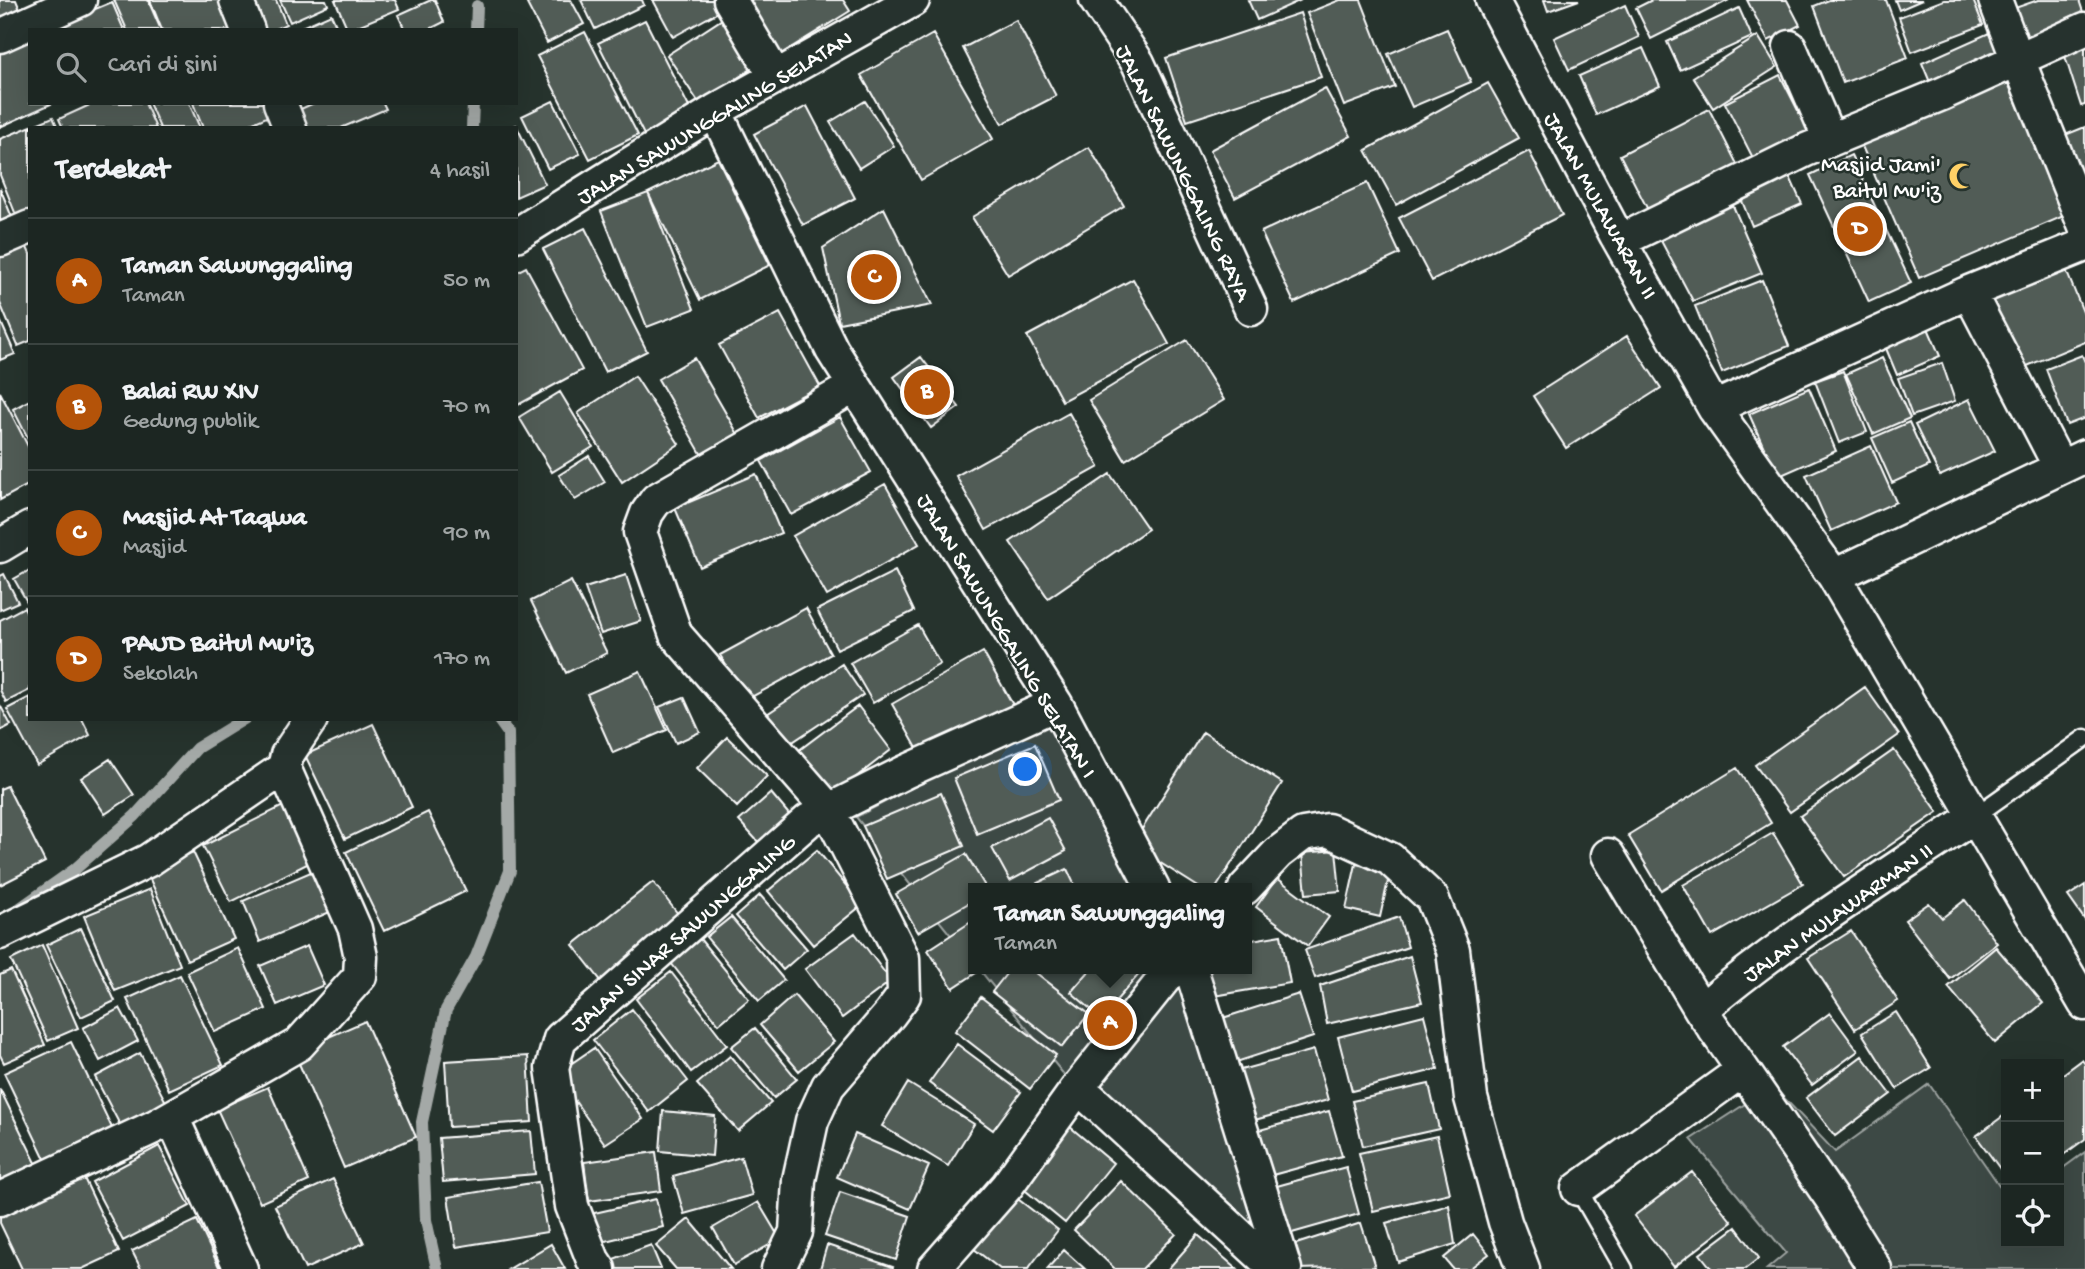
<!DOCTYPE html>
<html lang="id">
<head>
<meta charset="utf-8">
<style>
	:root { --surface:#1c2622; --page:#29322f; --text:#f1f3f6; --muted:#a0a5a5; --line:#3a4340; --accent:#b45309 }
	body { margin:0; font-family:"Gochi Hand",sans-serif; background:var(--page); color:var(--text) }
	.controls { position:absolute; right:21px; bottom:21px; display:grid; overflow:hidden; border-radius:0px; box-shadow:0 7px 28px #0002 }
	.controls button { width:63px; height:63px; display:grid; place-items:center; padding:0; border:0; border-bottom:2px solid var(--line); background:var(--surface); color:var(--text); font:35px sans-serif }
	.you { position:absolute; left:1026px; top:770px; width:24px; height:24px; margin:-18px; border:5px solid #fff; border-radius:50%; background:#1a73e8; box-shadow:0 0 0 10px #1a73e833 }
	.badge { display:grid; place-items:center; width:46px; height:46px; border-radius:50%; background:var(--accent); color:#fff; font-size:23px; font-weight:700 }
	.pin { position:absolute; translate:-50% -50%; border:4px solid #fff; box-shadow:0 2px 7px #0006 }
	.popup { position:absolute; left:968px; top:883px; width:284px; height:91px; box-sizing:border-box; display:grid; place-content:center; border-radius:0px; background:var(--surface); filter:drop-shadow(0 2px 5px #0005); font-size:23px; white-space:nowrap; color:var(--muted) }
	.popup b { font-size:26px; color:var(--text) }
	.popup::after { content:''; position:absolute; left:50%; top:100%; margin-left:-14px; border:14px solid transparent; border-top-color:var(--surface) }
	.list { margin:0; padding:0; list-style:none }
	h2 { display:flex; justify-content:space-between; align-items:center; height:91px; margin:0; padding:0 28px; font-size:30px }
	h2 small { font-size:23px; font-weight:400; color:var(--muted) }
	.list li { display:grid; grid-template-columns:46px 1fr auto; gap:21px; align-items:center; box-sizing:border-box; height:126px; padding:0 28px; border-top:2px solid var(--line) }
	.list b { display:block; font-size:26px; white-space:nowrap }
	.list p { margin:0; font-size:23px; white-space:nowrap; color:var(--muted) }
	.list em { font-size:23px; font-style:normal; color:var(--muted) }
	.icon { flex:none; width:38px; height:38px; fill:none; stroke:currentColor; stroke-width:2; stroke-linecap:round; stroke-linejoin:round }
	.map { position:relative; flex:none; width:2085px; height:1269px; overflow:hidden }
	.search { position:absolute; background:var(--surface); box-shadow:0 7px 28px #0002; left:28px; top:28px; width:490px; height:77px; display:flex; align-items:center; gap:18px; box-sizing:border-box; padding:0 24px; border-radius:0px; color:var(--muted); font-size:26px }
	.panel { position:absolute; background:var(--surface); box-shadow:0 7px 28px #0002; left:28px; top:126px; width:490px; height:595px; border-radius:0px }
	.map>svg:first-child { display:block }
	.green { fill:#3e4944; stroke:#9ea4a2; stroke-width:2 }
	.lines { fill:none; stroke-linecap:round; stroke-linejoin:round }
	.stream { stroke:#a4a9a7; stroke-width:12 }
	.building { fill:#515c57; stroke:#fff; stroke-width:2 }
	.service-casing { stroke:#fff; stroke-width:21 }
	.minor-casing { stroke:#fff; stroke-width:37 }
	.service { stroke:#26332d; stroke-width:16 }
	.minor { stroke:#26332d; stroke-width:32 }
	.labels { text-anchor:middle; stroke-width:5; stroke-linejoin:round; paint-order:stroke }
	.street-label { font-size:23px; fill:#fff; stroke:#26332d }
	.poi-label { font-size:23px; fill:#fff; stroke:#26332d; text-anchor:end }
</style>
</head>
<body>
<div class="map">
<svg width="2085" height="1269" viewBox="0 0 2085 1269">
	<rect width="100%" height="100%" fill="#26332d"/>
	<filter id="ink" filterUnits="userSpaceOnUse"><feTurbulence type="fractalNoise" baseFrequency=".0143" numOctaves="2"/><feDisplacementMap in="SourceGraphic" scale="14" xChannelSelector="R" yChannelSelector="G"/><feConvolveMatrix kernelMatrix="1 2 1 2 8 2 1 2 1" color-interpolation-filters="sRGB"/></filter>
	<g filter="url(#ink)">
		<path class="green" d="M1050,716L1139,888H974L973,963L856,817Z
			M979,969H1181L1274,1253L1065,1076Z
			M1929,1084L2006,1195V1243H2059V1171L2085,1152V1269H1767L1786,1253L1691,1139L1773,1086L1835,1152Z"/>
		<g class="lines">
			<path class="stream" d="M476,30L477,6
				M472,128L473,103
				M19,909L74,870L135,816L197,748L244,719
				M437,1269L426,1220L422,1122L446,1010L476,957L510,871L508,733L498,719"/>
		</g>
		<path class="building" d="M0,0H16L24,19L0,29Z
			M114,0H148L161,30H127Z
			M150,0H223L237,30H162Z
			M241,0H276L286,24L273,30H253Z
			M280,0H326L328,5L290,22Z
			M335,0H395L399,9L348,30Z
			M431,0H435L444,22L428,30H405L398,15Z
			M535,0H571L584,24L547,43L527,4Z
			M581,0H642L644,5L595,29Z
			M653,0H723L727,7L673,37Z
			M735,0H843L850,11L771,60Z
			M1248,0H1301L1257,20Z
			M1340,0H1361L1395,87L1344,106L1307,13Z
			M1544,0H1579L1548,11Z
			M1652,0H1729L1651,39L1636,8Z
			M1747,0H1787L1800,25L1768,41Z
			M1829,0H1886L1908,58L1843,83L1814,6Z
			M1895,0H1922L1899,10Z
			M1944,0H1973L1983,25L1912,52L1899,17Z
			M2038,0H2079L2085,18L2024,42L2012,9Z
			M112,2L124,30H48L47,29Z
			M1625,5L1639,37L1569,70L1554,38Z
			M1739,8L1752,37L1680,70L1667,42Z
			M1300,13L1321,77L1187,121L1166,58Z
			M331,14L338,30H295Z
			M727,16L759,64L699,103L667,55Z
			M645,20L691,111L644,135L598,43Z
			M1016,20L1056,96L1002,124L963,48Z
			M1447,29L1471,82L1412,107L1388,54Z
			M585,32L638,135L590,159L537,56Z
			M1989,33L2002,62L1934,92L1922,63Z
			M933,34L993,139L921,180L861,75Z
			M1758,36L1777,67L1713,108L1693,77Z
			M30,37V103H53L0,127V50Z
			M2085,40V105L2081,106L2062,47Z
			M1643,48L1660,86L1596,115L1579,76Z
			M2004,74L2066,215L1919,278L1858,137Z
			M1780,75L1812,138L1757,166L1725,103Z
			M1488,83L1519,138L1396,205L1366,150Z
			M1325,88L1351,136L1235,198L1210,150Z
			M553,101L580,154L548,169L522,116Z
			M865,101L894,146L859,168L830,122Z
			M94,103H145L156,128H63L59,119Z
			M149,103H189L200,128H160Z
			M193,103H266L271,115L242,128H203Z
			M314,103H383L386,109L341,128H301L294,112Z
			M807,106L855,198L803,225L754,134Z
			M1709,109L1739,168L1650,214L1620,155Z
			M53,117L58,128H30V215L18,220L0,175V139Z
			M516,125L545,184L516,197V128H510Z
			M2085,127V204L2060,137Z
			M1089,147L1124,206L1008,275L972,217Z
			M1529,151L1562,215L1432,281L1399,218Z
			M1851,155L1911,283L1869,302L1810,175Z
			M718,159L770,265L700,300L648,193Z
			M1789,175L1802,204L1752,226L1740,196Z
			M1367,183L1400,254L1294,303L1261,232Z
			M0,188L16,227L0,233Z
			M648,193L694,309L647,327L601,211Z
			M1731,201L1762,273L1693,301L1660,239Z
			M884,208L932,305L839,323L823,248Z
			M585,228L647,351L605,372L543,249Z
			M24,241L30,254V341L18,346L0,303V252Z
			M2064,265L2085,317V342L2015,371L1985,297Z
			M526,267L582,370L516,406V272Z
			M1133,279L1169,344L1062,401L1027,336Z
			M1762,280L1789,346L1722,373L1695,306Z
			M780,313L820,386L759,418L719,345Z
			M0,320L15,354L0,360Z
			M1928,328L1940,356L1897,375L1885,346Z
			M1627,336L1661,388L1566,448L1533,396Z
			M1187,340L1224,400L1125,460L1089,400Z
			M2082,355L2085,362V418L2067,425L2046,369Z
			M921,357L959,407L931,428L894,377Z
			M694,358L743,443L707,464L658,379Z
			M1882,358L1910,418L1873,434L1846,374Z
			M1942,363L1955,401L1912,416L1898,378Z
			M1843,371L1867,432L1839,443L1815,381Z
			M635,376L679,444L622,482L578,413Z
			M1809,388L1836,451L1777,477L1749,414Z
			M0,392L30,450V484L0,500Z
			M560,392L593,447L552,472L519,417Z
			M1969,399L1995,451L1940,476L1915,425Z
			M30,400V442L13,409Z
			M1069,413L1099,467L986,530L956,476Z
			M840,417L871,472L791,515L761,461Z
			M1909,422L1929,466L1892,483L1872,438Z
			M1871,446L1896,502L1831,531L1806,475Z
			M589,456L605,482L575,500L559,475Z
			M756,474L781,533L700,567L675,508Z
			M1110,474L1148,529L1048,598L1010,542Z
			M885,484L919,544L827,596L793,536Z
			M30,570V607L14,579Z
			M895,571L914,611L837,649L817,610Z
			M4,574L18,602L0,610V576Z
			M626,575L641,621L601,634L585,588Z
			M571,581L607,653L566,673L531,601Z
			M24,607L30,619V690L6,702L0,690V620Z
			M806,608L831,654L746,700L720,655Z
			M918,625L940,664L873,703L850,663Z
			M983,652L1013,705L922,757L892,704Z
			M842,664L863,695L785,747L764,716Z
			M640,671L667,730L613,753L587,694Z
			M1865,687L1899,735L1790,812L1755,765Z
			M30,697V719H82L90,735L37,765L7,709Z
			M684,697L700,732L676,743L659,707Z
			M0,705L11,725L0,731Z
			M858,706L891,750L833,795L798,751Z
			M373,724L412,807L345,839L305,755Z
			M1203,732L1282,783L1216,888H1200L1132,845Z
			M727,737L767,776L737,807L697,768Z
			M1035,744L1059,800L977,834L954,778Z
			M1894,750L1938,812L1844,877L1800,816Z
			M110,759L134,795L105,814L81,778Z
			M1737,768L1771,823L1661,890L1628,835Z
			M7,786L45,862L0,885V789Z
			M771,793L792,818L761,845L739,821Z
			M941,793L964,846L887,879L863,826Z
			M289,803L317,859L231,902L203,846Z
			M428,812L466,891L384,931L346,852Z
			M1048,818L1066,851L1010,881L992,848Z
			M1773,833L1803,884L1712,936L1683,885Z
			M817,850L862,905L813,945L768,891Z
			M1336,850L1340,891L1306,894L1302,853Z
			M193,852L234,939L187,960L147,873Z
			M966,854L986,888H974V900L918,932L896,894Z
			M1356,864L1390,872L1380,917L1346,909Z
			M320,868L337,909L260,942L243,901Z
			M1067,869L1076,888H1027Z
			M1277,878L1329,917L1308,946L1256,907Z
			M653,882L682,919L602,982L573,945Z
			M2085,885V920L2068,896Z
			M150,889L180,965L115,991L84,916Z
			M760,895L807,949L783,970L736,916Z
			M1965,900L1997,943L1950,979L1905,920L1929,903L1942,918Z
			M731,917L784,980L759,1001L706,937Z
			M1399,917L1408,947L1315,978L1305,950Z
			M974,920V969H982L953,988L928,950Z
			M81,928L115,1001L81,1017L46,945Z
			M1851,931L1898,1001L1855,1029L1808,958Z
			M855,933L891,981L842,1018L805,969Z
			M1281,935L1290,983L1214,996L1209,969H1246V941Z
			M700,939L749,999L719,1024L671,963Z
			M42,945L78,1028L48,1041L11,960Z
			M307,946L324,985L277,1005L260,966Z
			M1996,947L2043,1003L1995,1043L1948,987Z
			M238,948L266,1009L215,1032L187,972Z
			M1410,956L1422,1002L1327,1024L1320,986Z
			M1010,969H1031L1089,1014L1062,1047L992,992Z
			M1091,969H1137L1141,972L1101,1018L1071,992Z
			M11,970L45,1045L4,1063L0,1055V975Z
			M671,972L727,1045L691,1072L636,999Z
			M180,975L223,1065L169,1090L127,999Z
			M1299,994L1313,1037L1224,1066L1210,1022Z
			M794,995L834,1042L799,1071L760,1025Z
			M981,997L1056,1055L1030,1089L955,1031Z
			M120,1008L138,1041L100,1061L83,1028Z
			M632,1009L688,1081L649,1112L593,1040Z
			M1896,1012L1931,1068L1897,1089L1862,1033Z
			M1830,1013L1858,1051L1812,1085L1783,1047Z
			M1424,1015L1438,1069L1352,1091L1338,1037Z
			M365,1021L416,1137L344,1168L294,1052Z
			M755,1028L797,1079L774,1098L731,1047Z
			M71,1042L113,1130L46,1161L4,1073Z
			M957,1044L1021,1092L993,1130L929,1083Z
			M594,1048L643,1119L605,1144L556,1074Z
			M1314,1050L1328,1100L1240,1124L1226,1074Z
			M140,1053L166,1102L120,1125L95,1077Z
			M528,1056L532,1122L449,1127L445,1061Z
			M730,1056L771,1103L738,1131L697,1084Z
			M1862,1056L1891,1094L1835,1136L1806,1098Z
			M2082,1060L2085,1064V1139L2059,1158V1077Z
			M908,1083L974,1124L948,1166L882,1126Z
			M1429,1084L1439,1129L1363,1146L1352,1101Z
			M268,1087L309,1181L260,1203L217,1109Z
			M0,1089L39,1169L0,1187Z
			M663,1111L715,1116L712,1156L660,1151Z
			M1329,1111L1342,1156L1258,1179L1245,1134Z
			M2006,1114V1177L1976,1136Z
			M1069,1126L1113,1163L1065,1223L1020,1186Z
			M531,1131L535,1174L443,1182L439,1138Z
			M855,1134L929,1166L910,1209L837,1177Z
			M1437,1136L1450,1193L1373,1211L1359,1153Z
			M159,1146L190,1206L123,1241L92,1182Z
			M656,1152L661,1191L589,1201L584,1162Z
			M741,1157L752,1195L684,1214L673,1176Z
			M1346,1167L1359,1214L1278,1237L1266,1189Z
			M1692,1172L1732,1222L1674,1267L1634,1216Z
			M82,1174L119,1252L82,1269H22L0,1223V1212Z
			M333,1179L364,1243L305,1269L275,1206Z
			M1121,1181L1176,1234L1142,1269H1115L1074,1230Z
			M538,1182L547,1232L456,1247L448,1197Z
			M840,1192L910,1216L896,1260L825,1236Z
			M1010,1193L1058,1230L1028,1269H1000L969,1245Z
			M656,1199L663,1227L597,1243L590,1214Z
			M758,1202L780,1239L734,1265L713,1228Z
			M1449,1205L1455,1244L1398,1262L1386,1223Z
			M689,1219L731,1269H676L656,1246Z
			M197,1220L220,1269H141L132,1251Z
			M1361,1223L1375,1267L1297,1269L1290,1246Z
			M1736,1227L1759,1258L1745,1269H1712L1700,1254Z
			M1473,1234L1489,1254L1469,1269H1453L1444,1258Z
			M1198,1235L1237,1269H1168Z
			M551,1244L565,1269H509Z
			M651,1245L661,1269H611L608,1261Z
			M827,1245L893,1267L892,1269H820Z
			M1064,1250L1085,1269H1047Z"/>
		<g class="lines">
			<g class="service-casing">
				<path id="service" d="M1975,816L2085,738
					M1578,1189L1624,1269"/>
			</g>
			<g class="minor-casing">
				<path id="minor" d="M236,0L248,30
					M730,0L775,76
					M1096,0L1138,63L1251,309
					M1492,0L1616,235L1714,408L1834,576L2085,456
					M1995,0L2017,58
					M0,36L80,0
					M1790,47L1830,140
					M2023,72L2085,227
					M280,103L290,128
					M715,111L832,350L1056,704L1153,888
					M516,235L715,111L913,0
					M0,240L30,227
					M1620,241L1806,150L1942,94L2085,29
					M1969,292L2060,467
					M1714,408L1969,292L2085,245
					M0,546L30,528
					M1834,576L2085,1004
					M284,768L287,755L311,719
					M1608,855L1701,1010
					M1245,888L1278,853L1303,834L1328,830L1390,859L1432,898L1453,950L1471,1098L1505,1222L1523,1269
					M0,933L149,860L284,768L355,929L361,957L360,976L299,1044L156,1126L0,1199
					M1172,969L1078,1087L1276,1269
					M1191,969L1285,1269
					M1743,1070L1833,1201L1875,1269
					M172,1117L241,1269
					M1578,1189L1743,1070L1701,1010C1786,938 1883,878 1975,816
					M599,1269L593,1260L572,1206L552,1068L560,1039L809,820L905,772L1056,704
					M778,1269L796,1232L799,1180L812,1121L828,1086L890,1014L904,995L903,958L828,809L676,635L640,532L647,513L656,500L855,386
					M934,1269L1007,1186L1078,1087"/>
			</g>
			<use href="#service" class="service"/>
			<use href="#minor" class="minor"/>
		</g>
	</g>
	<defs>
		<g id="mosque-bare" transform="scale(2.1)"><path d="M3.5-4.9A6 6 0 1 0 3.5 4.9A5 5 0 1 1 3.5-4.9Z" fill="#ffd166" stroke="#26332d" stroke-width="2.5" paint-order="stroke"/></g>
	</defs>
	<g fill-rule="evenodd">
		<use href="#mosque-bare" x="1962" y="176"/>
	</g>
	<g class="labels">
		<g class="street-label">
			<text transform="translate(714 116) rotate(-31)" y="8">JALAN SAWUNGGALING SELATAN</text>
			<text transform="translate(1185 172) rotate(64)" y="8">JALAN SAWUNGGALING RAYA</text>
			<text transform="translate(1602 205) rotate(61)" y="8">JALAN MULAWARAN II</text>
			<text transform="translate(1008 635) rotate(59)" y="8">JALAN SAWUNGGALING SELATAN I</text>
			<text transform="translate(1837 911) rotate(-35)" y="8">JALAN MULAWARMAN II</text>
			<text transform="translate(682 932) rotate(-41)" y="8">JALAN SINAR SAWUNGGALING</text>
		</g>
		<g class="poi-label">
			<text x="1941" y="171">Masjid Jami'<tspan x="1941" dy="26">Baitul Mu'iz</tspan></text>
		</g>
	</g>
</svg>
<div class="controls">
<button>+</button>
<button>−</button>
<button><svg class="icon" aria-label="locate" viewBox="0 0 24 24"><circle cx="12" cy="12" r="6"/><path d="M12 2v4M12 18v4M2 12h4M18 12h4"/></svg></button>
</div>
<div class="you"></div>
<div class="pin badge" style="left:1110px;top:1023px">A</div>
<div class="popup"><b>Taman Sawunggaling</b>Taman</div>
<div class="pin badge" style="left:927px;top:392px">B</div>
<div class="pin badge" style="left:874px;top:277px">C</div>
<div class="pin badge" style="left:1860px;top:229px">D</div>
<div class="search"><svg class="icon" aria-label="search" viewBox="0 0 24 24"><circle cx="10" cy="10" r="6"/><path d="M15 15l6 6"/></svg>Cari di sini</div>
<section class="panel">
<h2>Terdekat<small>4 hasil</small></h2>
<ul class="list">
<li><span class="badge">A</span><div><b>Taman Sawunggaling</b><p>Taman</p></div><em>50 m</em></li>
<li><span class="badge">B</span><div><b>Balai RW XIV</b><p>Gedung publik</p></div><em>70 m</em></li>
<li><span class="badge">C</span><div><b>Masjid At Taqwa</b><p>Masjid</p></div><em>90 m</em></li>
<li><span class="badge">D</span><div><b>PAUD Baitul Mu'iz</b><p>Sekolah</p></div><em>170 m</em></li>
</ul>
</section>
</div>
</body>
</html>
